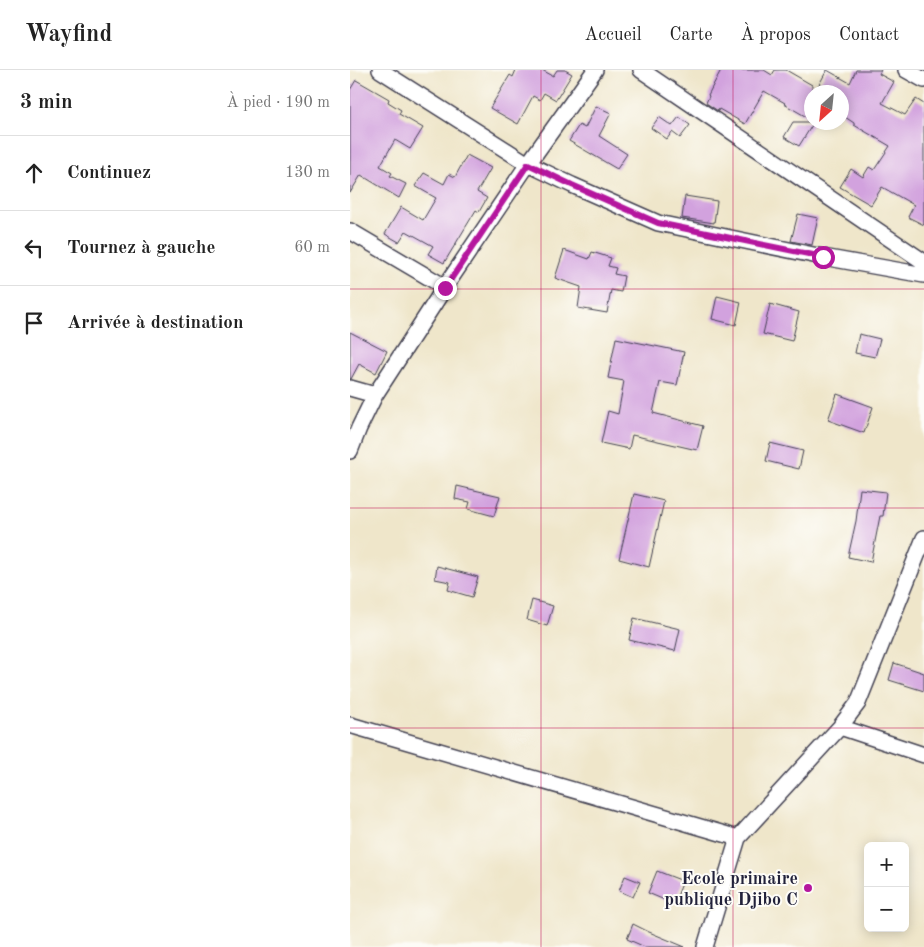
<!DOCTYPE html>
<html lang="fr">
<head>
<meta charset="utf-8">
<style>
	:root { --surface:#fff; --page:#f2f2f2; --text:#222; --muted:#767676; --line:#e0e0e0 }
	body { margin:0; font-family:"Old Standard TT",serif; background:var(--page); color:var(--text) }
	.controls { position:absolute; right:15px; bottom:15px; display:grid; overflow:hidden; border-radius:8px; box-shadow:0 2px 12px #0003 }
	.controls button { width:45px; height:45px; display:grid; place-items:center; padding:0; border:0; border-bottom:1px solid var(--line); background:var(--surface); color:var(--text); font:25px sans-serif }
	.compass { position:absolute; left:454px; top:15px; width:45px; height:45px; border-radius:50%; background:var(--surface); box-shadow:0 2px 12px #0003; rotate:207deg }
	.stop { position:absolute; width:15px; height:15px; margin:-11px; border:4px solid #b5179e; border-radius:50%; background:#fff }
	.stop.end { background:#b5179e; border-color:#fff; box-shadow:0 1px 5px #0008 }
	.list { margin:0; padding:0; list-style:none }
	h2 { display:flex; justify-content:space-between; align-items:center; height:65px; margin:0; padding:0 20px; font-size:21px }
	h2 small { font-size:16px; font-weight:400; color:var(--muted) }
	.list li { display:grid; grid-template-columns:32px 1fr auto; gap:15px; align-items:center; box-sizing:border-box; height:75px; padding:0 20px; border-top:1px solid var(--line) }
	.list b { display:block; font-size:19px; white-space:nowrap }
	.list em { font-size:16px; font-style:normal; color:var(--muted) }
	.icon { flex:none; width:28px; height:28px; fill:none; stroke:currentColor; stroke-width:2; stroke-linecap:round; stroke-linejoin:round }
	.map { position:relative; flex:none; width:574px; height:877px; overflow:hidden }
	header { display:flex; align-items:center; gap:30px; box-sizing:border-box; height:70px; padding:0 25px; background:var(--surface); border-bottom:1px solid var(--line) }
	header strong { font-size:24px }
	nav { display:flex; gap:28px; margin-inline-start:auto; font-size:18px }
	main { display:flex }
	aside { flex:1; background:var(--surface) }
	.map>svg:first-child { display:block }
	.building { fill:#d2a2de }
	.lines { fill:none; stroke-linecap:round; stroke-linejoin:round }
	.street-casing { stroke:#413f50; stroke-width:18 }
	.street { stroke:#fff; stroke-width:15 }
	.route { stroke:#b5179e; stroke-width:6 }
	.grid { fill:none; stroke:#c2185b; stroke-width:1; stroke-opacity:0.55 }
	.poi-dot { fill:#b5179e; stroke:#fdfcf7; stroke-width:2 }
	.labels { text-anchor:middle; stroke-width:4; stroke-linejoin:round; paint-order:stroke }
	.poi-label { font-size:18px; font-weight:bold; fill:#22223b; stroke:#fdfcf7; text-anchor:end }
</style>
</head>
<body>
<header>
<strong>Wayfind</strong>
<nav><a>Accueil</a><a>Carte</a><a>À propos</a><a>Contact</a></nav>
</header>
<main>
<aside>
<h2>3 min<small>À pied · 190 m</small></h2>
<ul class="list">
<li><svg class="icon" aria-label="ahead" viewBox="0 0 24 24"><path d="M12 20V5M6 11l6-6 6 6"/></svg><div><b>Continuez</b></div><em>130 m</em></li>
<li><svg class="icon" aria-label="left" viewBox="0 0 24 24"><path d="M17 20v-9H6M10 6l-5 5 5 5"/></svg><div><b>Tournez à gauche</b></div><em>60 m</em></li>
<li><svg class="icon" aria-label="arrive" viewBox="0 0 24 24"><path d="M6 21V4h12l-3 4 3 4H6"/></svg><div><b>Arrivée à destination</b></div></li>
</ul>
</aside>
<div class="map">
<svg width="574" height="877" viewBox="0 0 574 877">
	<rect width="100%" height="100%" fill="#fdfcf7"/>
	<filter id="ink" filterUnits="userSpaceOnUse"><feTurbulence type="fractalNoise" baseFrequency=".02" numOctaves="2"/><feDisplacementMap in="SourceGraphic" scale="10" xChannelSelector="R" yChannelSelector="G"/><feConvolveMatrix kernelMatrix="1 2 1 2 8 2 1 2 1" color-interpolation-filters="sRGB"/></filter>
	<filter id="wash" filterUnits="userSpaceOnUse"><feTurbulence type="fractalNoise" baseFrequency=".0096" numOctaves="4" result="noise"/><feDisplacementMap in="SourceGraphic" scale="20" xChannelSelector="R" yChannelSelector="G"/><feGaussianBlur stdDeviation="1.12" result="paint"/><feColorMatrix in="noise" values="0 0 0 0 0 0 0 0 0 0 0 0 0 0 0 0 0 1.4 0 .05"/><feComposite in="paint" operator="in"/></filter>
	<g filter="url(#wash)">
		<rect width="100%" height="100%" fill="#efe6ca"/>
		<g id="blocks">
			<path class="building" d="M166,0H192L203,6L207,0H215L222,4L206,30L194,23L190,30L183,26L168,54L140,38L160,5L163,7Z
				M371,0H414L422,5L425,0H436L462,15V50L434,34L435,33L414,21L395,54L369,39L368,41L356,33L359,26L358,25Z
				M477,0L500,13L506,0H531L529,4L544,12L532,33L555,45L566,29L574,34V155L558,147L564,135L532,117L521,135L490,117L501,99L513,107L519,97L524,100L540,76L504,55V53L492,45V22H465Z
				M6,10L39,29L38,32L51,40L49,44L73,58L60,79L45,70L30,96L42,103L40,106L56,114L49,128L11,105L0,123V20Z
				M246,36L261,43L249,66L277,84L267,99L219,71L229,55L235,58Z
				M309,47L322,56L329,47L340,55L330,68L322,62L317,69L301,58Z
				M443,52H464L449,76L434,67Z
				M117,85L141,98L127,122L137,128L129,142L126,140L94,193L78,184L83,176L56,161L49,172L35,164L51,137L73,150L86,128L65,116L74,103L94,114L99,104L105,107Z
				M335,126L367,131L364,153L332,148Z
				M448,144L468,148L462,175L441,171Z
				M214,180L239,189L242,182L261,188L258,196L266,198L264,204L274,206L271,222L261,220L257,243L228,238L231,217L205,208Z
				M367,226L391,232L386,255L362,249Z
				M420,234L449,242L442,271L413,264Z
				M0,262L37,281L26,303L9,294L1,309H0Z
				M509,264L530,269L525,287L505,283Z
				M266,268L334,282L327,315L310,312L303,343L353,356L347,380L282,365L279,379L251,373L258,341L268,344L274,311L258,308Z
				M487,324L523,337L514,363L478,350Z
				M420,373L453,381L449,399L416,391Z
				M107,416L150,426L144,446L118,439L120,432L105,429Z
				M510,419L536,422L533,446H530L521,492L498,487L506,451Z
				M284,424L314,431L299,497L269,489Z
				M87,496L128,507L122,527L98,520L100,512L85,509Z
				M182,530L203,536L197,556L177,550Z
				M284,548L330,559L325,581L279,570Z
				M544,593L574,603V621L539,610Z
				M307,801L333,811L324,834L298,823Z
				M275,806L290,812L283,827L269,821Z
				M283,854L299,862L335,877H295L277,869Z"/>
		</g>
	</g>
	<g filter="url(#ink)">
		<use href="#blocks" fill-opacity="0" stroke="#413f50" stroke-width="1"/>
		<g class="lines">
			<g class="street-casing">
				<path id="street" d="M30,0L178,94L222,115L308,153L473,187L574,205
					M291,0L574,192
					M556,0L574,10
					M0,161L95,217
					M0,318L25,325
					M0,381L9,358L25,325L95,217L178,94L245,0
					M0,655L388,768
					M490,657L574,685
					M355,877L388,768L490,657L508,633L574,468"/>
			</g>
			<use href="#street" class="street"/>
		</g>
	</g>
	<g class="lines" filter="url(#ink)">
		<path class="route" d="M95,218L178,94L222,115L308,153L473,187"/>
	</g>
	<path class="grid" d="M191,0V877M383,0V877M0,219H574M0,438H574M0,658H574"/>
	<circle class="poi-dot" cx="458" cy="818" r="5"/>
	<g class="labels">
		<g class="poi-label">
			<text x="448" y="814">Ecole primaire<tspan x="448" dy="21">publique Djibo C</tspan></text>
		</g>
	</g>
</svg>
<div class="controls">
<button>+</button>
<button>−</button>
</div>
<svg class="compass" viewBox="-18 -18 36 36"><path d="M0-13l5 13h-10z" fill="#e53935"/><path d="M0 13l5-13h-10z" fill="#767676"/></svg>
<div class="stop" style="left:473px;top:187px"></div>
<div class="stop end" style="left:95px;top:218px"></div>
</div>
</main>
</body>
</html>
